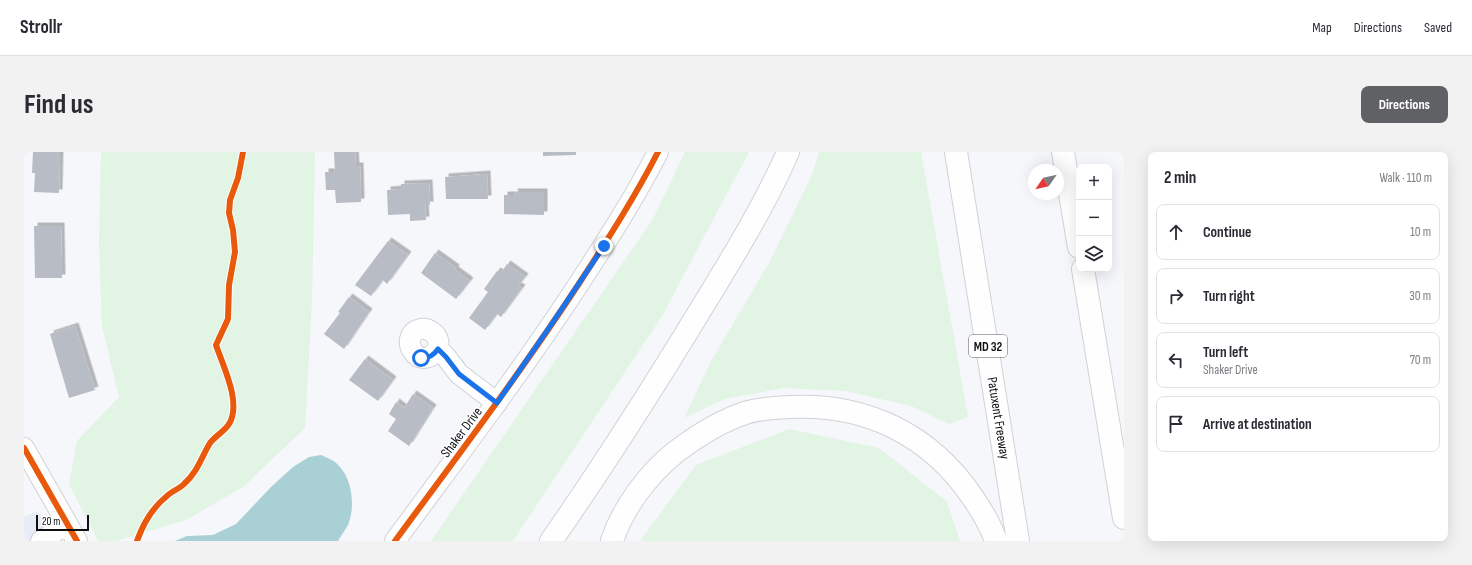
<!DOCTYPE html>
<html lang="en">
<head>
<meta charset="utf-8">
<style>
	:root { --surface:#fff; --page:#f2f2f3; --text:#2b2b33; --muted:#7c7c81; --line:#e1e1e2; --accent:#606164 }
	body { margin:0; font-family:"Sofia Sans Condensed",sans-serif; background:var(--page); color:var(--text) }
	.controls { position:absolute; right:12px; top:12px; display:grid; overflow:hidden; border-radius:8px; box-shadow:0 4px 16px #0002 }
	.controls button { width:36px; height:36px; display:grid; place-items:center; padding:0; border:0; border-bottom:1px solid var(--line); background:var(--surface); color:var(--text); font:20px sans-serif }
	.compass { position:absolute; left:1004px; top:12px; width:36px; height:36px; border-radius:50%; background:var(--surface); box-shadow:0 4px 16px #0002; rotate:236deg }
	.scale { position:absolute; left:12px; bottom:10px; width:53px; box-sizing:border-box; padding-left:4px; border:2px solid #0f1013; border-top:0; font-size:11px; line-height:14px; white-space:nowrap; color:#0f1013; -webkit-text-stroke:3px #fff; paint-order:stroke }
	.stop { position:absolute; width:12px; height:12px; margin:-9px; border:3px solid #1a73e8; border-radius:50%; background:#fff }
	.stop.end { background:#1a73e8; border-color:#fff; box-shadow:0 1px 4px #0008 }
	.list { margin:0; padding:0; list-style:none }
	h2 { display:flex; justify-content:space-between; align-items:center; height:52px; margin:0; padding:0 16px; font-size:17px }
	h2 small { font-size:13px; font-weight:400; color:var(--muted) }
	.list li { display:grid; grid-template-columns:26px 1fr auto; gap:12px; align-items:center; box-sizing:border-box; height:56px; margin:0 8px 8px; padding:0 8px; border:1px solid var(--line); border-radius:8px }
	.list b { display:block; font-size:15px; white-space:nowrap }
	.list p { margin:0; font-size:13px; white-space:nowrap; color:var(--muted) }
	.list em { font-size:13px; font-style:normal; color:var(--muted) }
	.icon { flex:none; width:22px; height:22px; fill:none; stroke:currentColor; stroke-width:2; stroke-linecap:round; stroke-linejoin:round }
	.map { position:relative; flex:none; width:1100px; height:389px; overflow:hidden; border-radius:8px }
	header { display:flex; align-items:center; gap:24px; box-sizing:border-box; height:56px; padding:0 20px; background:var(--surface); border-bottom:1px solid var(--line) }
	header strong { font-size:19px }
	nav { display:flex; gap:22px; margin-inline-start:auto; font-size:14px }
	.intro { display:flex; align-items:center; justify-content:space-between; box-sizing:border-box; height:96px; padding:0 24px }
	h1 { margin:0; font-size:28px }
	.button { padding:10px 18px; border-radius:8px; background:var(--accent); color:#fff; font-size:14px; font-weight:700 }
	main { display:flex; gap:24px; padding:0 24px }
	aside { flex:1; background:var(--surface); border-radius:8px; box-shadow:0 4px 16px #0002 }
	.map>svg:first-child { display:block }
	.built { fill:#e8ecf7 }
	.green { fill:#e2f4e3 }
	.water { fill:#a9d0d4 }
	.building { fill:#b8bcc5; filter:url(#shadow) }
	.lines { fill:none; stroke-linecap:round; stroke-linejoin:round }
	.minor-casing { stroke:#d0d2d5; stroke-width:22 }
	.highway-casing { stroke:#d0d2d5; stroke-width:24 }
	.minor { stroke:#fefefe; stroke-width:20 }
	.highway { stroke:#fefefe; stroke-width:22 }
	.cycleway-casing { stroke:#fff; stroke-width:8 }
	.cycleway { stroke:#e8590c; stroke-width:6 }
	.route { stroke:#1a73e8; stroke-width:5 }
	.labels { text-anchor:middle; stroke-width:3.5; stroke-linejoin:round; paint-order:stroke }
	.shield { fill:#fff; stroke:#57585a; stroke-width:1 }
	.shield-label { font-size:13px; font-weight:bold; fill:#0f1013 }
	.street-label { font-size:14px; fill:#0f1013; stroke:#fff }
</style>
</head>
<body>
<header>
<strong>Strollr</strong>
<nav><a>Map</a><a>Directions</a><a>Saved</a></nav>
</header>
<div class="intro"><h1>Find us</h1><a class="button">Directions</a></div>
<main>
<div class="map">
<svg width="1100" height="389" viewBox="0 0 1100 389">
	<defs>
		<filter id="shadow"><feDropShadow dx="3.5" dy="-3.5" stdDeviation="0" flood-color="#0004"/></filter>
	</defs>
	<rect width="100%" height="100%" fill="#f5f7fb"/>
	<path class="built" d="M14,359L30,389H0V365Z"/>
	<path class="green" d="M77,0H291L288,148L281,276L219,335L162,368L92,389H74L45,332L53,289L95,245L78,174L75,91Z
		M661,0H725L638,164L489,389H407L629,67Z
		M795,0H897L944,265L925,272L887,254L822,239L760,236L701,247L660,266L687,209L745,111L788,23Z
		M765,277L855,296L923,350L936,389H616L672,313Z"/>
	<path class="water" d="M297,303C301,305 307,307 311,310C328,323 332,354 324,373C321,378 317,384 314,389H151L163,384L189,383L212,372L247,335L269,315L285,305Z"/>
	<path class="building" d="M9,0H36L35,41L10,40L11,21H8Z
		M310,0H331L332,14H336L337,50L312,51L311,38H302L301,20H311Z
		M519,0H552V3L519,4Z
		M463,22L464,47H422L421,25Z
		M405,31L406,53H401L402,68L386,69V62L364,63L363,38L377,37V32Z
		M490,40H520V63L480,62V43H491Z
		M10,74H37L38,126H11Z
		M364,89L384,103L363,132L359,128L347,144L331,133Z
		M411,101L432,116L431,118L446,129L432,147L397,121Z
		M483,112L501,125L494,134L498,136L477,165L473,162L461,178L445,166L464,140L460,137L473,119L477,121Z
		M325,145L345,160L320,197L300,182L316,161L314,160Z
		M51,174L71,238L45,246L26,182Z
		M341,207L369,228L354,249L325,228Z
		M389,242L409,256L385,294L364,279L372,267L365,262L372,250L380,256Z"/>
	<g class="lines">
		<g class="minor-casing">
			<path id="minor" d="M414,197C394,224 372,182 397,177C404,176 412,181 414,188C415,190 414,195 414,197L422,205L435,222L473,251
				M0,296L53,389
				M17,389L43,372
				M371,389C434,303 498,219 556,130C584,87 611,45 634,0"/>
		</g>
		<g class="highway-casing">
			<path id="highway" d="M932,0L994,389
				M1039,0L1055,95
				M1059,117L1100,366
				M527,389C580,313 629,236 677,157C707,108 741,53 764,0
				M588,389C599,355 625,321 653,299C673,284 697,269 721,261C735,256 752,256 766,255C842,251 907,283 949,346C958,359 967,374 972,389"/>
		</g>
		<use href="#minor" class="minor"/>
		<use href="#highway" class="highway"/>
		<g class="cycleway-casing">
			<path id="cycleway" d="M0,296L53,389
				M113,389C119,372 129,355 143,344C148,339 155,337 160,332C174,319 177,306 186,291C191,284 201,279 205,272C218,251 199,214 192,193L204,167L205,133L211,100L209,78L205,61L206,48L214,26L219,0
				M371,389C434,303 498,219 556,130C584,87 611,45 634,0"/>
		</g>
		<use href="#cycleway" class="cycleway"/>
	</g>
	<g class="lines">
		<path class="route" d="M397,206C405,206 409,204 414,197L422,205L435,222L473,251L529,170L580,94"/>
	</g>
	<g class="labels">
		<rect class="shield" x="945" y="183" width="38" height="22" rx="3"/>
		<g class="shield-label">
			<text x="964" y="199">MD 32</text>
		</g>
		<g class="street-label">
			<text transform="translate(975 266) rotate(81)" y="5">Patuxent Freeway</text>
			<text transform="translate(437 280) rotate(-53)" y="5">Shaker Drive</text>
		</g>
	</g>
</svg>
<div class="controls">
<button>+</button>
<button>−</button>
<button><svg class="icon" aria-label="layers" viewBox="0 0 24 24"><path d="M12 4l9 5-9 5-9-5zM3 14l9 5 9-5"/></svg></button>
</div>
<svg class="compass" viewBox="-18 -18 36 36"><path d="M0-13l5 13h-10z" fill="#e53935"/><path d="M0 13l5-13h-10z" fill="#7c7c81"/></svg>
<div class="scale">20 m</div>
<div class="stop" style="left:397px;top:206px"></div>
<div class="stop end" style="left:580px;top:94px"></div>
</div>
<aside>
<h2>2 min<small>Walk · 110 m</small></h2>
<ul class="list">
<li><svg class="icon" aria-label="ahead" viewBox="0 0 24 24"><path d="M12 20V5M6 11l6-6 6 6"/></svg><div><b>Continue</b></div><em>10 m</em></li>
<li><svg class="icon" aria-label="right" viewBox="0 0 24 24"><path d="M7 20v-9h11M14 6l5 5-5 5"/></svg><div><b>Turn right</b></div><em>30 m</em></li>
<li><svg class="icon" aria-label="left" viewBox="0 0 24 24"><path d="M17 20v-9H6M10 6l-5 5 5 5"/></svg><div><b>Turn left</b><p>Shaker Drive</p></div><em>70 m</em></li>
<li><svg class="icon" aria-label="arrive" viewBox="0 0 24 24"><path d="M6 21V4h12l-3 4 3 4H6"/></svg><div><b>Arrive at destination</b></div></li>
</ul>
</aside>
</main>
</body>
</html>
